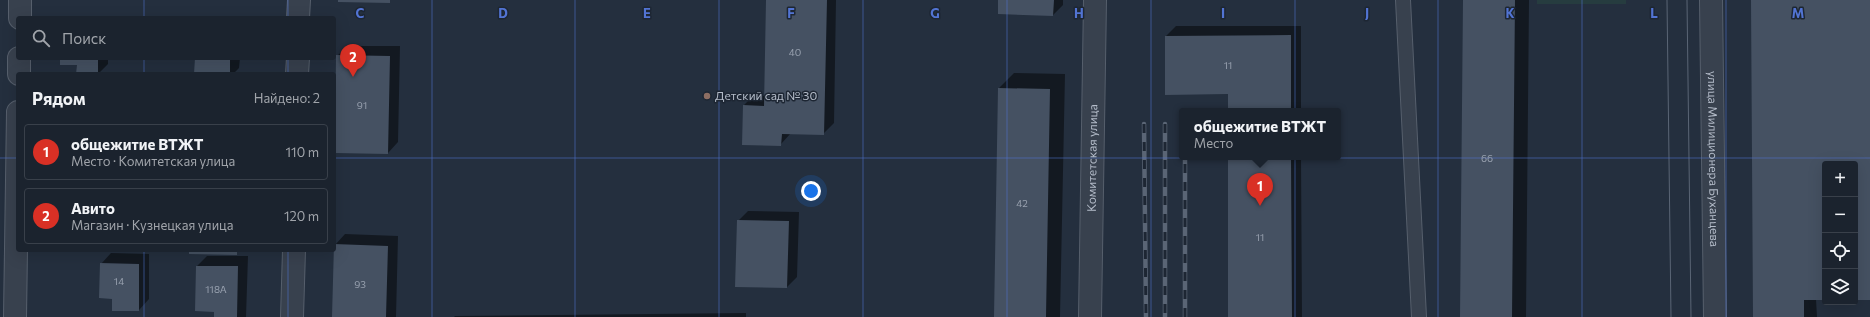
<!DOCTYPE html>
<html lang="ru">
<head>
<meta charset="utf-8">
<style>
	:root { --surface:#1b232e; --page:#282f3a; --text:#f1f3f6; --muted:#a0a4aa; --line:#39404a; --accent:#d93025 }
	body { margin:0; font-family:Commissioner,sans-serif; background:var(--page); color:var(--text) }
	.controls { position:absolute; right:12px; bottom:12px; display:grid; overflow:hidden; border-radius:4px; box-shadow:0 4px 16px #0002 }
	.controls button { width:36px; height:36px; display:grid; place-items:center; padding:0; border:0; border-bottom:1px solid var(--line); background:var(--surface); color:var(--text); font:20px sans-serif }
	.you { position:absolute; left:811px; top:191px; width:14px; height:14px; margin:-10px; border:3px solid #fff; border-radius:50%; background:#1a73e8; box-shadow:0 0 0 6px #1a73e833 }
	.badge { display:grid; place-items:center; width:26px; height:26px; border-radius:50%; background:var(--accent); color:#fff; font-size:13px; font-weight:700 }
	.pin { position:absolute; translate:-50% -33px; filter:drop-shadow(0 1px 2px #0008) }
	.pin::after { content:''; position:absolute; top:21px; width:14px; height:12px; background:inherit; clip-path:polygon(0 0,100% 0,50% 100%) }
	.popup { position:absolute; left:1179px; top:108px; width:162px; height:52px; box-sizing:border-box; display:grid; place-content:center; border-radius:4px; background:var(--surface); filter:drop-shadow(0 1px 3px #0005); font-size:13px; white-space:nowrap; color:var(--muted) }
	.popup b { font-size:15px; color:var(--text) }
	.popup::after { content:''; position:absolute; left:50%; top:100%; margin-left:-8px; border:8px solid transparent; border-top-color:var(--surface) }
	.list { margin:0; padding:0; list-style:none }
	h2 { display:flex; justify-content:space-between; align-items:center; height:52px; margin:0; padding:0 16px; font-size:17px }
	h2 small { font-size:13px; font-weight:400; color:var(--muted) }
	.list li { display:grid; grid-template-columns:26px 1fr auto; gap:12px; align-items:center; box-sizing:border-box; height:56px; margin:0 8px 8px; padding:0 8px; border:1px solid var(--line); border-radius:4px }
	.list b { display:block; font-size:15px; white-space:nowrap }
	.list p { margin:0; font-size:13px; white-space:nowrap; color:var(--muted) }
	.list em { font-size:13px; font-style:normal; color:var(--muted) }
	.icon { flex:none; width:22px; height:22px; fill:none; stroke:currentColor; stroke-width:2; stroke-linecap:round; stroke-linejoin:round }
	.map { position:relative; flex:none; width:1870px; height:317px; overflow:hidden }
	.search { position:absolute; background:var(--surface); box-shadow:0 4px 16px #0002; left:16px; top:16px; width:320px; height:44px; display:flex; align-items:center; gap:10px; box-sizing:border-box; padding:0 14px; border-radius:4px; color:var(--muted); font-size:15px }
	.panel { position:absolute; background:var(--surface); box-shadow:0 4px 16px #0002; left:16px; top:72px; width:320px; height:180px; border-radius:4px }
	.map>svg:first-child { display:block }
	.green { fill:#263c3f }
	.shadow { fill:#0007 }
	.building { fill:#455162 }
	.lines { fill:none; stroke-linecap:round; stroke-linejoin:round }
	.service-casing { stroke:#565f6c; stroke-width:16 }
	.minor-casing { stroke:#565f6c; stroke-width:24 }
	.tertiary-casing { stroke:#565f6c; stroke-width:24 }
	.service { stroke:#38414e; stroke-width:14 }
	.minor { stroke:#38414e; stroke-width:22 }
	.tertiary { stroke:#38414e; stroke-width:22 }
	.tram { stroke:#5a6575; stroke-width:1 }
	.rail-casing { stroke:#5a6575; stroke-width:4.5 }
	.rail { stroke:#1d2633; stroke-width:3; stroke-dasharray:9; stroke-linecap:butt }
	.grid { fill:none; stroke:#5274d3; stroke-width:1; stroke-opacity:0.55 }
	.education-dot { fill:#8d6e63; stroke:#1d2633; stroke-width:1.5 }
	.labels { text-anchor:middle; stroke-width:3; stroke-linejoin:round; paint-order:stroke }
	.number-label { font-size:10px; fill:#98a1af }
	.poi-label { font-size:12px; fill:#b4bcc9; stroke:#1d2633; text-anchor:start }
	.street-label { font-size:12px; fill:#b4bcc9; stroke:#1d2633 }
	.grid-label { font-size:13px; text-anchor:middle; font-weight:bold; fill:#5274d3; stroke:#1d2633; stroke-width:3; stroke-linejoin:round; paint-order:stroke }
</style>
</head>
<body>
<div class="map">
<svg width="1870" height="317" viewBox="0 0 1870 317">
	<rect width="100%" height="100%" fill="#242f3e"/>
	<path class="green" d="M1537,0H1626V4H1537Z"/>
	<path class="shadow" d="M767,0H836L834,123L823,134L791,133L781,144L744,105L754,95L765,96Z
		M999,0H1063V5L1053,15Z
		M1464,0H1529L1526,317H1461Z
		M1752,0H1870V299H1855V164H1825V299H1816L1817,317H1754Z
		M1176,26H1301V111H1229V93L1166,36Z
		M348,46H400L398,142L388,153L337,56Z
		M61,58H108V64L98,74H77L78,64Z
		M196,58H240L239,68L233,74H195Z
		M1014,73L1065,74L1060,317H995L999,88Z
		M1229,157H1301L1302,317H1229Z
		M748,211L799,212L797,277L787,287L738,221Z
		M345,234L398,236L396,317H333L335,245Z
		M111,253L149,254V299L139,310L113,298L101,264Z
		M207,256H248L246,317H215V311L197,266Z
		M746,313V317H454L455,316Z"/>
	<path class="building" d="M338,0H390V3L338,2Z
		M766,0H827L824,135L782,134L781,146L742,145L743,105L764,106Z
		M998,0H1054L1053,16L998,14Z
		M1463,0H1515L1512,317H1460Z
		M1751,0H1870V300H1855V164H1825V300H1804V317H1753Z
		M1291,35V111H1228V94L1165,95V36Z
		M336,55L390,56L388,154L335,153Z
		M60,58H98V74H76L77,65H60Z
		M195,58H230V74H194Z
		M998,88L1050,89L1046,317H994Z
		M1228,157H1291L1292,317H1228Z
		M737,220L789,221L787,288L735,287Z
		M334,244L388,246L386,317H332Z
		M189,250H237V255L189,254Z
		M100,263L139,264V311H112V299L99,298Z
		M196,266H238L237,317H214V312L195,311Z"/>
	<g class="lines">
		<g class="service-casing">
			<path id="service" d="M1403,0L1419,317"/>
		</g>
		<g class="minor-casing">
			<g id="minor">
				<path id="s1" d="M1711,0L1715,317"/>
				<path d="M20,18V0"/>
				<path d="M19,74V58"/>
				<path d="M15,317L18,112"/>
				<path id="s2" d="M1090,317L1095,0"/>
			</g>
		</g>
		<g class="tertiary-casing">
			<path id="tertiary" d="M298,18L299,0
				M297,74L298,58
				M292,317L294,250"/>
		</g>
		<use href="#service" class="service"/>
		<use href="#minor" class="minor"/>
		<use href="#tertiary" class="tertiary"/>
		<path class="tram" d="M1667,0L1671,317
			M1687,0L1691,317"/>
		<g class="rail-casing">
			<path id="rail" d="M1144,124L1146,317
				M1165,124V317
				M1185,317V157"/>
		</g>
		<use href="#rail" class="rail"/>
	</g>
	<path class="grid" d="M144,0V18M288,0V18M432,0V317M575,0V317M719,0V317M863,0V317M1007,0V317M1151,0V317M1295,0V317M1438,0V317M1582,0V317M1726,0V317M144,58V74M288,58V74M0,158H18M334,158H1870M144,250V317M288,250V317"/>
	<circle class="education-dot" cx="707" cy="96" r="4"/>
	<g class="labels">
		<g class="number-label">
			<text x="795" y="56">40</text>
			<text x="1228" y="69">11</text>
			<text x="362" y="109">91</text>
			<text x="1487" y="162">66</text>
			<text x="1022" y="207">42</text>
			<text x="1260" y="241">11</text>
			<text x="119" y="285">14</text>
			<text x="360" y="288">93</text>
			<text x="216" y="293">118А</text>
		</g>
		<g class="poi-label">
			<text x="715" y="100">Детский сад № 30</text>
		</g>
		<g class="street-label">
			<text dy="4" stroke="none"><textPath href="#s2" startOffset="159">Комитетская улица</textPath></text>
			<text dy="4" stroke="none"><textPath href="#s1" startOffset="159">улица Милиционера Буханцева</textPath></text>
		</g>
	</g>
	<g class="grid-label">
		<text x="360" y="18">C</text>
		<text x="503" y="18">D</text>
		<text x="647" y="18">E</text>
		<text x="791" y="18">F</text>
		<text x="935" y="18">G</text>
		<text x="1079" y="18">H</text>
		<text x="1223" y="18">I</text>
		<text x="1367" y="18">J</text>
		<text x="1510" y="18">K</text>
		<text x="1654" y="18">L</text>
		<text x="1798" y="18">M</text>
	</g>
</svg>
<div class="controls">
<button>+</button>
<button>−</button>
<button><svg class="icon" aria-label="locate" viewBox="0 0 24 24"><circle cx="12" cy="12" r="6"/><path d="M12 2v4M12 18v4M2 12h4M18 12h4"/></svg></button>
<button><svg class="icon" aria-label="layers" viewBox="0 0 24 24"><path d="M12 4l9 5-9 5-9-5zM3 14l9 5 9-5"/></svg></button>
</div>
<div class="you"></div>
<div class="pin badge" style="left:1260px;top:206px">1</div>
<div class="popup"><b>общежитие ВТЖТ</b>Место</div>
<div class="pin badge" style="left:353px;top:77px">2</div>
<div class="search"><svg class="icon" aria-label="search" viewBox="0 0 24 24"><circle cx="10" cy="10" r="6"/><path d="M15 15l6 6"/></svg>Поиск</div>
<section class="panel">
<h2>Рядом<small>Найдено: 2</small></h2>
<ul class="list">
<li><span class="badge">1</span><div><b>общежитие ВТЖТ</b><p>Место · Комитетская улица</p></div><em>110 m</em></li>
<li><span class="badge">2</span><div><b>Авито</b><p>Магазин · Кузнецкая улица</p></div><em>120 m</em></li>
</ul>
</section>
</div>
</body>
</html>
